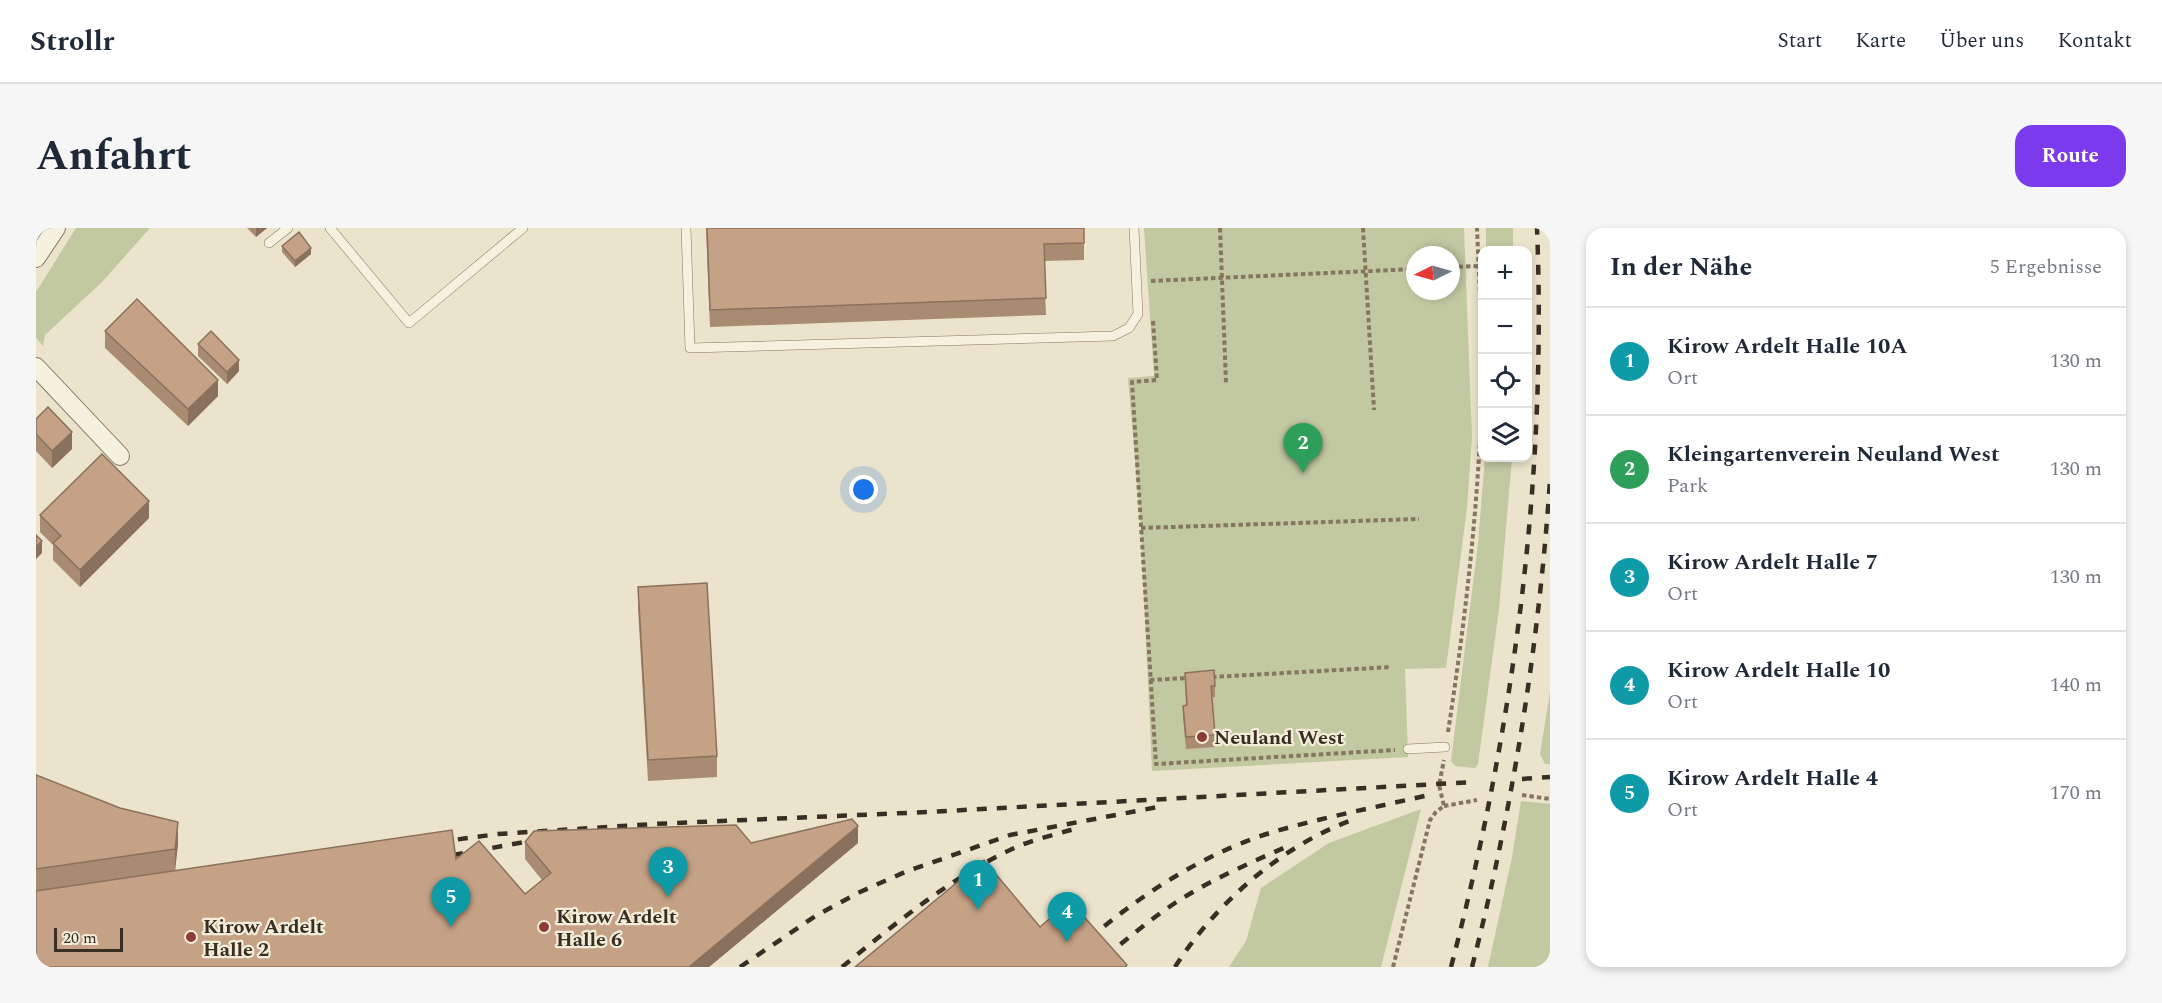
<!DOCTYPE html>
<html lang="de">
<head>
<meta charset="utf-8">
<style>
	:root { --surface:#fff; --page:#f6f6f7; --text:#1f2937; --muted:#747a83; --line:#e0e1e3; --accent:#7c3aed }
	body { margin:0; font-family:Spectral,serif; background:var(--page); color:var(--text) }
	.controls { position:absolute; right:18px; top:18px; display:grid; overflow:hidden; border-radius:12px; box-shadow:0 3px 9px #0003 }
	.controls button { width:54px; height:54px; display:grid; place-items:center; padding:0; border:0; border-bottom:2px solid var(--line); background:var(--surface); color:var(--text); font:30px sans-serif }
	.compass { position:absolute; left:1370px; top:18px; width:54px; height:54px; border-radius:50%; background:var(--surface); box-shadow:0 3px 9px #0003; rotate:265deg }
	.scale { position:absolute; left:18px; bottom:15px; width:69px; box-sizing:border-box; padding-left:6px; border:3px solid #392e23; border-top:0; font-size:16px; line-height:21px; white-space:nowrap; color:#392e23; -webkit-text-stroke:4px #f3edda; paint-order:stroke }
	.you { position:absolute; left:828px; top:262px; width:21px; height:21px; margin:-15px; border:4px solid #fff; border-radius:50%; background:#1a73e8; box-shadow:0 0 0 9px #1a73e833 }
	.badge { display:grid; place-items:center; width:39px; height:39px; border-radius:50%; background:var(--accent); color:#fff; font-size:20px; font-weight:700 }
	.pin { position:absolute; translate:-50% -50px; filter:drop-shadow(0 2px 3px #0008) }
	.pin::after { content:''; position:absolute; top:32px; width:21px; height:18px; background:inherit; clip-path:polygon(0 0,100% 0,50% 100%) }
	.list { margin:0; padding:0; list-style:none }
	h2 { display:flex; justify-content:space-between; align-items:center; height:78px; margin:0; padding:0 24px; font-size:26px }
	h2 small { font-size:20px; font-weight:400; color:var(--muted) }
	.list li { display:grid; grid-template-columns:39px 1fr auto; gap:18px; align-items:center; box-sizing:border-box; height:108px; padding:0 24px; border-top:2px solid var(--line) }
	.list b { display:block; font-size:22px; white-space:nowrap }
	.list p { margin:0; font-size:20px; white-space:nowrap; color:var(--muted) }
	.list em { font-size:20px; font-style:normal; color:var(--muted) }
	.icon { flex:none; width:33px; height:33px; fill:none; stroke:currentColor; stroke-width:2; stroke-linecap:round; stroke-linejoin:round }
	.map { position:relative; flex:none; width:1514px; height:739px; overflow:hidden; border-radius:18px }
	header { display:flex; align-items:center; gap:36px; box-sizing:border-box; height:84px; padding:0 30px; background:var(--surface); border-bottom:2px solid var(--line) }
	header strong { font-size:28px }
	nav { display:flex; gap:33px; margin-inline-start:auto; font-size:21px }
	.intro { display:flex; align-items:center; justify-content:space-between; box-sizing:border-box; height:144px; padding:0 36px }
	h1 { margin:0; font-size:42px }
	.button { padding:15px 27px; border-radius:18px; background:var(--accent); color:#fff; font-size:21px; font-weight:700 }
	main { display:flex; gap:36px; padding:0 36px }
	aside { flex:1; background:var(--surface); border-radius:18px; box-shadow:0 3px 9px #0003 }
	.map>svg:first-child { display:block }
	.green { fill:#c2c8a0; fill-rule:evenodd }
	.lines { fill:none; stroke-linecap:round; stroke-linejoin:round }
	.service-casing { stroke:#867661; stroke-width:10 }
	.minor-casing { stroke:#867661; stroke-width:20 }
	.path { stroke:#867661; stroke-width:4; stroke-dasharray:4.5 3; stroke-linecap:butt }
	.service { stroke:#f6f0de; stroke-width:9 }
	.minor { stroke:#f6f0de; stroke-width:18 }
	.rail { stroke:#392e23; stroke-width:4.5; stroke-dasharray:10 10; stroke-linecap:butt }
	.wall { fill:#a98b72 }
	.shaded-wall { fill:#8a715d }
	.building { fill:#c5a285; stroke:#8a715d; stroke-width:1.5 }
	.poi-dot { fill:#8f3a37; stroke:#f3edda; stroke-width:2 }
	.labels { text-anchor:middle; stroke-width:4.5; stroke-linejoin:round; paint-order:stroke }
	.poi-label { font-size:20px; font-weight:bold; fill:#392e23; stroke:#f3edda; text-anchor:start }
</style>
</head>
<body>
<header>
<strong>Strollr</strong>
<nav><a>Start</a><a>Karte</a><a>Über uns</a><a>Kontakt</a></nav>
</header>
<div class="intro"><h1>Anfahrt</h1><a class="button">Route</a></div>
<main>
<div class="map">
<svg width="1514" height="739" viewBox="0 0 1514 739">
	<rect width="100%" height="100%" fill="#ebe3cb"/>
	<path class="green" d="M40,0H114L66,54L9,107L7,118L0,110V64Z
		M1108,0H1428L1436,209L1431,280L1410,440L1369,441L1372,529L1116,543L1105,300L1092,150L1118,148ZM1379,27H1415V63H1379Z
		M1450,0H1477V22H1450Z
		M1449,230H1476L1463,381L1442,536L1439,540L1419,538L1415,533L1442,315Z
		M1514,464V536H1509L1504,526Z
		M1485,573L1514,576V739H1452L1476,629Z
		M1385,581L1345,739H1193L1210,713L1225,660L1293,615Z"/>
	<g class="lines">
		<g class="service-casing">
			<path id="service" d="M294,0L373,95L487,0
				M650,0L654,120L1077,108L1093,100L1102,86L1098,0
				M233,15L252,0
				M1372,521L1409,519"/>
		</g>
		<g class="minor-casing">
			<path id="minor" d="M0,30L20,0
				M0,139L84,228"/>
		</g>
		<path class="path" d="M1184,0L1190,155
			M1327,0L1338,182
			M1415,39L1443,38
			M1115,53L1379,41
			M1117,93L1121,152L1096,154L1120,536L1359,522
			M1105,300L1383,291
			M1176,449L1355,439
			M1114,452L1153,450
			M1412,504C1427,407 1439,308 1444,210C1448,140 1444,70 1441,0
			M1486,567L1514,571
			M1408,578L1441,572
			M1357,739L1394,592L1400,584L1408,578L1403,557L1408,532"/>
		<use href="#service" class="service"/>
		<use href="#minor" class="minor"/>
		<path class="rail" d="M1486,551L1514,549
			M402,614L462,606L618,596L892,584L1438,554
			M417,627L505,611
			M1053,711C1105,666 1171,624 1237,604C1288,589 1341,579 1393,567
			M1069,729C1092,710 1115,691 1139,675C1174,652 1214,635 1252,618
			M704,739L781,687L824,664L869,644L974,607L1122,579
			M806,739C860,695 913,651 976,621C995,612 1018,607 1038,601
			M1139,739C1179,676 1245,618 1316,592
			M1415,739C1478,499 1511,249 1501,0
			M1436,739C1477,579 1503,416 1514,252"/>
	</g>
	<path class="wall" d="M211,0H231L220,9Z
		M670,0H1048V32L1008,33L1010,87L674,99Z
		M246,18L275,26L259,39L246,24Z
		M69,103L182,168L152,198L69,120Z
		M162,116L203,143L191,156L162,128Z
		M0,191L36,221L16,240L0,223Z
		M4,287L113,290L44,359L17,332V317L4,304Z
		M602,359L681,528V549L612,553L602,380Z
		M1149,445L1179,458V469L1176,470L1179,519L1150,521L1147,489V478L1150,477Z
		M0,547L142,615L139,643L420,631L489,666L506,652L489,631V614L822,615L673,739H0Z"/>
	<path class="shaded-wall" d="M220,0H231L220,9Z
		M275,20V26L259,39V33Z
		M203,132V143L191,156V144Z
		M182,152V168L152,198V181Z
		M36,204V221L16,240V223Z
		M113,273V290L44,359V342Z
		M6,313V325L0,331V319Z
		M142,594V615L139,643V621Z
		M822,598V615L673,739H653Z"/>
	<path class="building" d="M671,0H1048V15L1008,16L1010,70L674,82Z
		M263,4L275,20L259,33L246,18Z
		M101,71L182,152L152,181L69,103Z
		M175,103L203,132L191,144L162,116Z
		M12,179L36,204L16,223L0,206V191Z
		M66,226L113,273L44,342L17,315L25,308L4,287Z
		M0,307L6,313L0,319Z
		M671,355L681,528L612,532L602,359Z
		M1178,442L1179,458H1175L1179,507L1150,509L1147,478L1151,477L1149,445Z
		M0,547L84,580L142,594L139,621L0,641Z
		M816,591L822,598L653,739H0V663L416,602L420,631L443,613L489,666L515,645L489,614L498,603L700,597L715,615Z
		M948,632L1004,699L1034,673L1091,737L1089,739H819Z"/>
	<g class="poi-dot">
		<circle cx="1166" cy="509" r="6"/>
		<circle cx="508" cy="699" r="6"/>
		<circle cx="155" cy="709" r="6"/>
	</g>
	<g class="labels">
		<g class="poi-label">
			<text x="1178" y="516">Neuland West</text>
			<text x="520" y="695">Kirow Ardelt<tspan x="520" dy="23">Halle 6</tspan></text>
			<text x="167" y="705">Kirow Ardelt<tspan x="167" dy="23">Halle 2</tspan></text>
		</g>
	</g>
</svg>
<div class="controls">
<button>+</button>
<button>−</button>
<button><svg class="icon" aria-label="locate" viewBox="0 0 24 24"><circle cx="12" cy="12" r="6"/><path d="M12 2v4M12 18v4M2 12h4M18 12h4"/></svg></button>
<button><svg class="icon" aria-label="layers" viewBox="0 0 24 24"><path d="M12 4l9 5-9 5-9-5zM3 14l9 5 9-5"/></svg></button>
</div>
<svg class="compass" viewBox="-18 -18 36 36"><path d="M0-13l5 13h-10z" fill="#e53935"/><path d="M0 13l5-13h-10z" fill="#747a83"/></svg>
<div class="scale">20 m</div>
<div class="you"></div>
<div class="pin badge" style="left:942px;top:682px;background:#0f9aa8">1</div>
<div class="pin badge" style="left:1267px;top:245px;background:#2e9e5b">2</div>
<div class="pin badge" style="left:632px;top:669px;background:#0f9aa8">3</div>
<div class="pin badge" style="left:1031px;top:714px;background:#0f9aa8">4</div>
<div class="pin badge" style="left:415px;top:699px;background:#0f9aa8">5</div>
</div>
<aside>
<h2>In der Nähe<small>5 Ergebnisse</small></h2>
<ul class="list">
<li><span class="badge" style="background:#0f9aa8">1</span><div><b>Kirow Ardelt Halle 10A</b><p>Ort</p></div><em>130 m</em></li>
<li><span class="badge" style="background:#2e9e5b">2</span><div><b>Kleingartenverein Neuland West</b><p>Park</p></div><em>130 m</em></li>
<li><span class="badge" style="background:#0f9aa8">3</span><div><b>Kirow Ardelt Halle 7</b><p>Ort</p></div><em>130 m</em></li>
<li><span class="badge" style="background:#0f9aa8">4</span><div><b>Kirow Ardelt Halle 10</b><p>Ort</p></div><em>140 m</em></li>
<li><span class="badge" style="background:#0f9aa8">5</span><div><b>Kirow Ardelt Halle 4</b><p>Ort</p></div><em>170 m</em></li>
</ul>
</aside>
</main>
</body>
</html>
